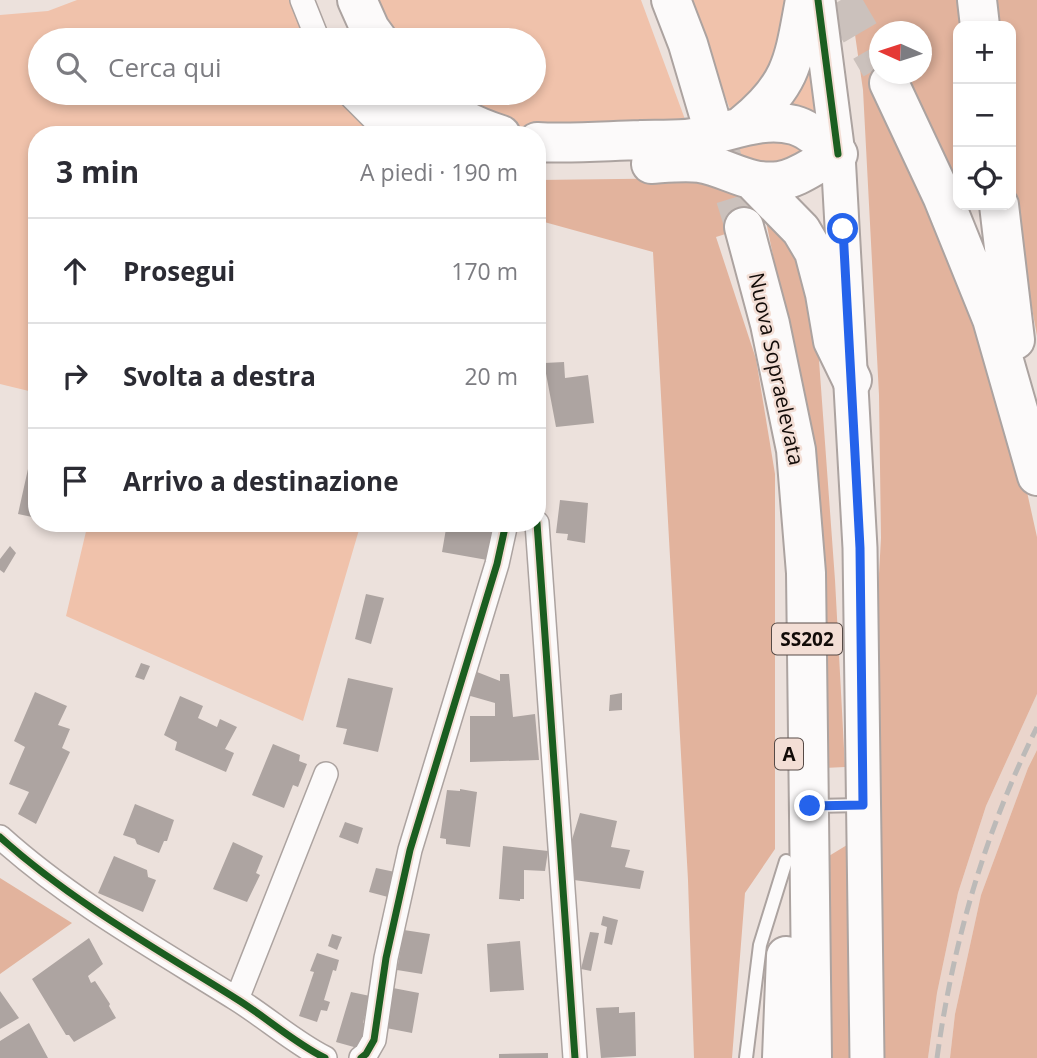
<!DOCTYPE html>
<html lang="it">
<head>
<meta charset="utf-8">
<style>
	:root { --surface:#fff; --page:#f7f7f7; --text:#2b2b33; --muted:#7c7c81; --line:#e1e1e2 }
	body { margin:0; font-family:"Open Sans",sans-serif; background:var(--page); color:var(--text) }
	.controls { position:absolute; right:21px; top:21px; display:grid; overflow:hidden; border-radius:14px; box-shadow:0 4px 10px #0003 }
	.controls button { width:63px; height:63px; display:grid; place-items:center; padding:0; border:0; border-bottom:2px solid var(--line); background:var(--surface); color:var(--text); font:35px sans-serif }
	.compass { position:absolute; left:869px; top:21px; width:63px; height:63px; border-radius:50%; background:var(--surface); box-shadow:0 4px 10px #0003; rotate:273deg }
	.stop { position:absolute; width:21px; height:21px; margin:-16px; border:5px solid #2563eb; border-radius:50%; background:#fff }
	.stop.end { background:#2563eb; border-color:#fff; box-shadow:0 2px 7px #0008 }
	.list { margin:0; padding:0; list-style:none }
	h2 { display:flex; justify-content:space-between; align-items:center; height:91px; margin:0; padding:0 28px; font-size:30px }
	h2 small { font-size:23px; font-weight:400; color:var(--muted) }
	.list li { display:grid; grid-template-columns:46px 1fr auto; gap:21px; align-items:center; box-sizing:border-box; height:105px; padding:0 28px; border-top:2px solid var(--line) }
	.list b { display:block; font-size:26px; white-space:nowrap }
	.list em { font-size:23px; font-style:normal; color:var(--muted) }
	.icon { flex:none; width:38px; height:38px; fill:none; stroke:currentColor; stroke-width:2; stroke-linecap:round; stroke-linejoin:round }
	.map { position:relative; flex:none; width:1037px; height:1058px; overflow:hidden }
	.search { position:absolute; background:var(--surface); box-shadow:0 4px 10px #0003; left:28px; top:28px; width:518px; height:77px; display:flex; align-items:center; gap:18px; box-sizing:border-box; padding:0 24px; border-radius:38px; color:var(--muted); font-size:26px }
	.panel { position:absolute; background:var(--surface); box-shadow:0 4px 10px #0003; left:28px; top:126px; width:518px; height:406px; border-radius:28px }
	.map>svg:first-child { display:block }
	.built { fill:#ead5cc }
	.green { fill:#f0c2ab }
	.forest { fill:#e2b39d; fill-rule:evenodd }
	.building { fill:#ada4a1 }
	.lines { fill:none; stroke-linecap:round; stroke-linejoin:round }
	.highway-tunnel { stroke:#cbc1bc; stroke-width:38; stroke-dasharray:38 19; stroke-linecap:butt }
	.lane-casing { stroke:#aca3a0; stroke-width:16 }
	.street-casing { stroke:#aca3a0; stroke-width:26 }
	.secondary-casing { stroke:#aca3a0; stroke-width:37 }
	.highway-casing { stroke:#aca3a0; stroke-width:42 }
	.lane { stroke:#fcfafa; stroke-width:12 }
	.street { stroke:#fcfafa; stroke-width:23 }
	.secondary { stroke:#fcfafa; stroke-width:33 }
	.highway { stroke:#fcfafa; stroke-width:38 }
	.rail { stroke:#bcbab8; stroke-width:5; stroke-dasharray:14 7; stroke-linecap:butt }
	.cycleway-casing { stroke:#f3ded5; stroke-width:11 }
	.cycleway { stroke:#1b5e20; stroke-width:7 }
	.route { stroke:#2563eb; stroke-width:9 }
	.labels { text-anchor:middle; stroke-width:5; stroke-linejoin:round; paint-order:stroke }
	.shield { fill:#f3ded5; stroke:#564a46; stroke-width:2 }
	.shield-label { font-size:19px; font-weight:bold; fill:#120b08 }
	.street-label { font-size:21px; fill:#120b08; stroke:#f3ded5 }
</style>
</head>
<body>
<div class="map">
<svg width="1037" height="1058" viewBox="0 0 1037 1058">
	<rect width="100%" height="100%" fill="#ece1dc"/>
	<path class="built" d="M1037,694V750L1028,768L981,895L955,1014L950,1058H928L937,993L958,893L986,806Z"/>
	<path class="green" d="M77,0H293L305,40H40V93H336L376,135H37V393L0,384V15L48,11Z
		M369,0H641L686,122L730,109L687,0H788V27L758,96L713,123L550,132L511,126L441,93H534V40H391Z
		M804,66L811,68L817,120L780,112Z
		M764,132L801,146V156L788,168L728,155V147Z
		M88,523H361L303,721L66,616Z"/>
	<path class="forest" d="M850,0H962L965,26H958V185L898,76L1017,447L1037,537V694L986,806L958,893L937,993L928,1058H881L873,681L881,538L879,395L863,90ZM880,32H922V74H880Z
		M994,0H1037V336L1021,247L1011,148V26H997Z
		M700,178L744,196L788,232L816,319L835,580L845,767L824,768L804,408L766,221L716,237L756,359L775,474V849L745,893L732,1058H694L688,880L653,252L537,220V180Z
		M1037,750V1058H950L955,1014L981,895L1028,768Z
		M847,845L849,1058H825L824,859Z
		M0,878L72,923L0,974Z"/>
	<path class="building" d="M564,362L565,378L588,375L594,423L556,427L544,363Z
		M32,418L37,419V438L29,437Z
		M28,469L37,470V518L18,514Z
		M560,500L588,503L585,543L567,540L568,534L556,533Z
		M447,523H501L493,561L442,552Z
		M10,546L16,553L4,573L0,570V559Z
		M366,594L384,598L371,644L355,639Z
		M141,663L150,666L144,680L135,677Z
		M477,672L500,681V674H509L513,717L535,714L539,760L470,762V716H495V703L467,695Z
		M348,678L393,688L378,752L343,744L347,729L336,727Z
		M35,692L67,706L58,725L70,729L62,748L70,752L36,824L18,814L29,792L9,784L25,747L14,741Z
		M622,693V710L609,711L610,695Z
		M180,696L203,706L198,718L217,727L220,719L237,727L225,749L234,753L226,772L175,750L177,742L164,735Z
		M273,744L300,755L299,761L307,764L298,787L293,785L284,808L252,795Z
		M460,789L477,792L470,847L446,844V839L440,838L447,790L460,791Z
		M135,804L174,820L167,841H164L159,853L137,844L135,839L123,835Z
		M580,813L617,821L611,847L630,850L625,867L644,871L640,889L574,880L571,843Z
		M345,822L363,828L358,844L339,837Z
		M233,842L263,856L256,873L260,875L247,902L213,889Z
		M503,846L548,851L545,871L524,870V899H520V901L499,899Z
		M114,856L147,870L148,877L156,880L143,912L98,893Z
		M376,868L395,872L388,897L369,892Z
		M603,916L618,920L612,945L604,943L607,927L601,925Z
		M404,930L430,934L422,974L397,970Z
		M590,932L599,933L591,971L581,969Z
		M332,934L342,937L337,950L328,946Z
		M89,938L103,964L88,976L91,983L95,981L110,1004L109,1006L116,1018L74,1042L69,1035H66L32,979Z
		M520,941L524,990L490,992L487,944Z
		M317,953L339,960L336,971L333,970L324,1000L330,1002L327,1011L321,1010L317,1022L299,1016L314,972L310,971Z
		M393,988L419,993L412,1033L386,1028Z
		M0,991L19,1018L0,1029Z
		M351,992L370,996L363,1023L368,1024L361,1049L336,1042Z
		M619,1007V1013L635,1012L636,1056L601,1058L596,1008Z
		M29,1023L48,1058H0V1041Z
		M548,1053V1058H499V1054Z"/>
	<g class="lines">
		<path class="highway-tunnel" d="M841,0L880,67
			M718,143L744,227"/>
		<g class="lane-casing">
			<path id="lane" d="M814,806L862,805
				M746,1058L760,945L786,861"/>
		</g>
		<g class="street-casing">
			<path id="street" d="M302,0L318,40
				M348,93L390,135
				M537,523L575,1058
				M0,837C71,901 155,948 235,998C266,1017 293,1042 325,1058
				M237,999L326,774
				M361,1058L366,1054L374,1040L386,958L410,850L497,564L506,523"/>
		</g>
		<g class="secondary-casing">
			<path id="secondary" d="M818,0L838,154L860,548L867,1058"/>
		</g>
		<g class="highway-casing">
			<path id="highway" d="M357,0L370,29L378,40
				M671,0L688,44L709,115
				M977,0L980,26
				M889,83L943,198L992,319L1037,476
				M384,93L420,124L438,135
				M423,93C446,112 472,126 501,135
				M744,124C793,84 794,59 805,0
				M537,142C571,144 605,141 640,140C657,139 676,141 693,138C727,134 759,116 794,125C810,129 824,144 838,154
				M651,164C667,163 685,161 700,163C729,168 748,185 779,181C801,178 818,161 838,154
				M753,181L801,230L814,252L825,294L833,341L852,380
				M999,205L1015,340
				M744,227L770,324L796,450L806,573L812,1058
				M782,1058L786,956"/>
		</g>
		<use href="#lane" class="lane"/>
		<use href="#street" class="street"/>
		<use href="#secondary" class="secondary"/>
		<use href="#highway" class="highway"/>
		<path class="rail" d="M937,1058C953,942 985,832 1037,727"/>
		<g class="cycleway-casing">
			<path id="cycleway" d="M818,0L838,154
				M537,523L575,1058
				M0,837C71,901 155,948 235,998C266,1017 293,1042 325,1058
				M361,1058L366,1054L374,1040L386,958L410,850L497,564L506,523"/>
		</g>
		<use href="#cycleway" class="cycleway"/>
	</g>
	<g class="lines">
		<path class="route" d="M810,806L863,805L860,548L843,229"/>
	</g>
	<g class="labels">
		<g class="shield">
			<rect x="772" y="623.5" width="70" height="31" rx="5"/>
			<rect x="775" y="738.5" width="28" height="31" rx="5"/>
		</g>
		<g class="shield-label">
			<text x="807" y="646">SS202</text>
			<text x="789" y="761">A</text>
		</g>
		<g class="street-label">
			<text transform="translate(776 369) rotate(78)" y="7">Nuova Sopraelevata</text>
		</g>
	</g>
</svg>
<div class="controls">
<button>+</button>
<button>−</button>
<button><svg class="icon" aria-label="locate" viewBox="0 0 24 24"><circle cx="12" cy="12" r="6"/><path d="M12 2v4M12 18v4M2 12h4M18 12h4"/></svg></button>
</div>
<svg class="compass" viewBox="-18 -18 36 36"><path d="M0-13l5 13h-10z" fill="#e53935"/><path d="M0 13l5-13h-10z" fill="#7c7c81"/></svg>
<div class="stop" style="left:843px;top:229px"></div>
<div class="stop end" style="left:810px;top:806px"></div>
<div class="search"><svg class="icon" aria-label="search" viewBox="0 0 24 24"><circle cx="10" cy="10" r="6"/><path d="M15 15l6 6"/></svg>Cerca qui</div>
<section class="panel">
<h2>3 min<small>A piedi · 190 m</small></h2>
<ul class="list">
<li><svg class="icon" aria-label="ahead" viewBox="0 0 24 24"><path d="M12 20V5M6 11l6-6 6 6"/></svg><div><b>Prosegui</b></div><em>170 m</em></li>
<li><svg class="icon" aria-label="right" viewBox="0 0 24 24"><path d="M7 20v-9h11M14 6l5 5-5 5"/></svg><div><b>Svolta a destra</b></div><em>20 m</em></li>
<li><svg class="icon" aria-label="arrive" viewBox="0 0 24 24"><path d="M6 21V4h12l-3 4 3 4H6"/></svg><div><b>Arrivo a destinazione</b></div></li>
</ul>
</section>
</div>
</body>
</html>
